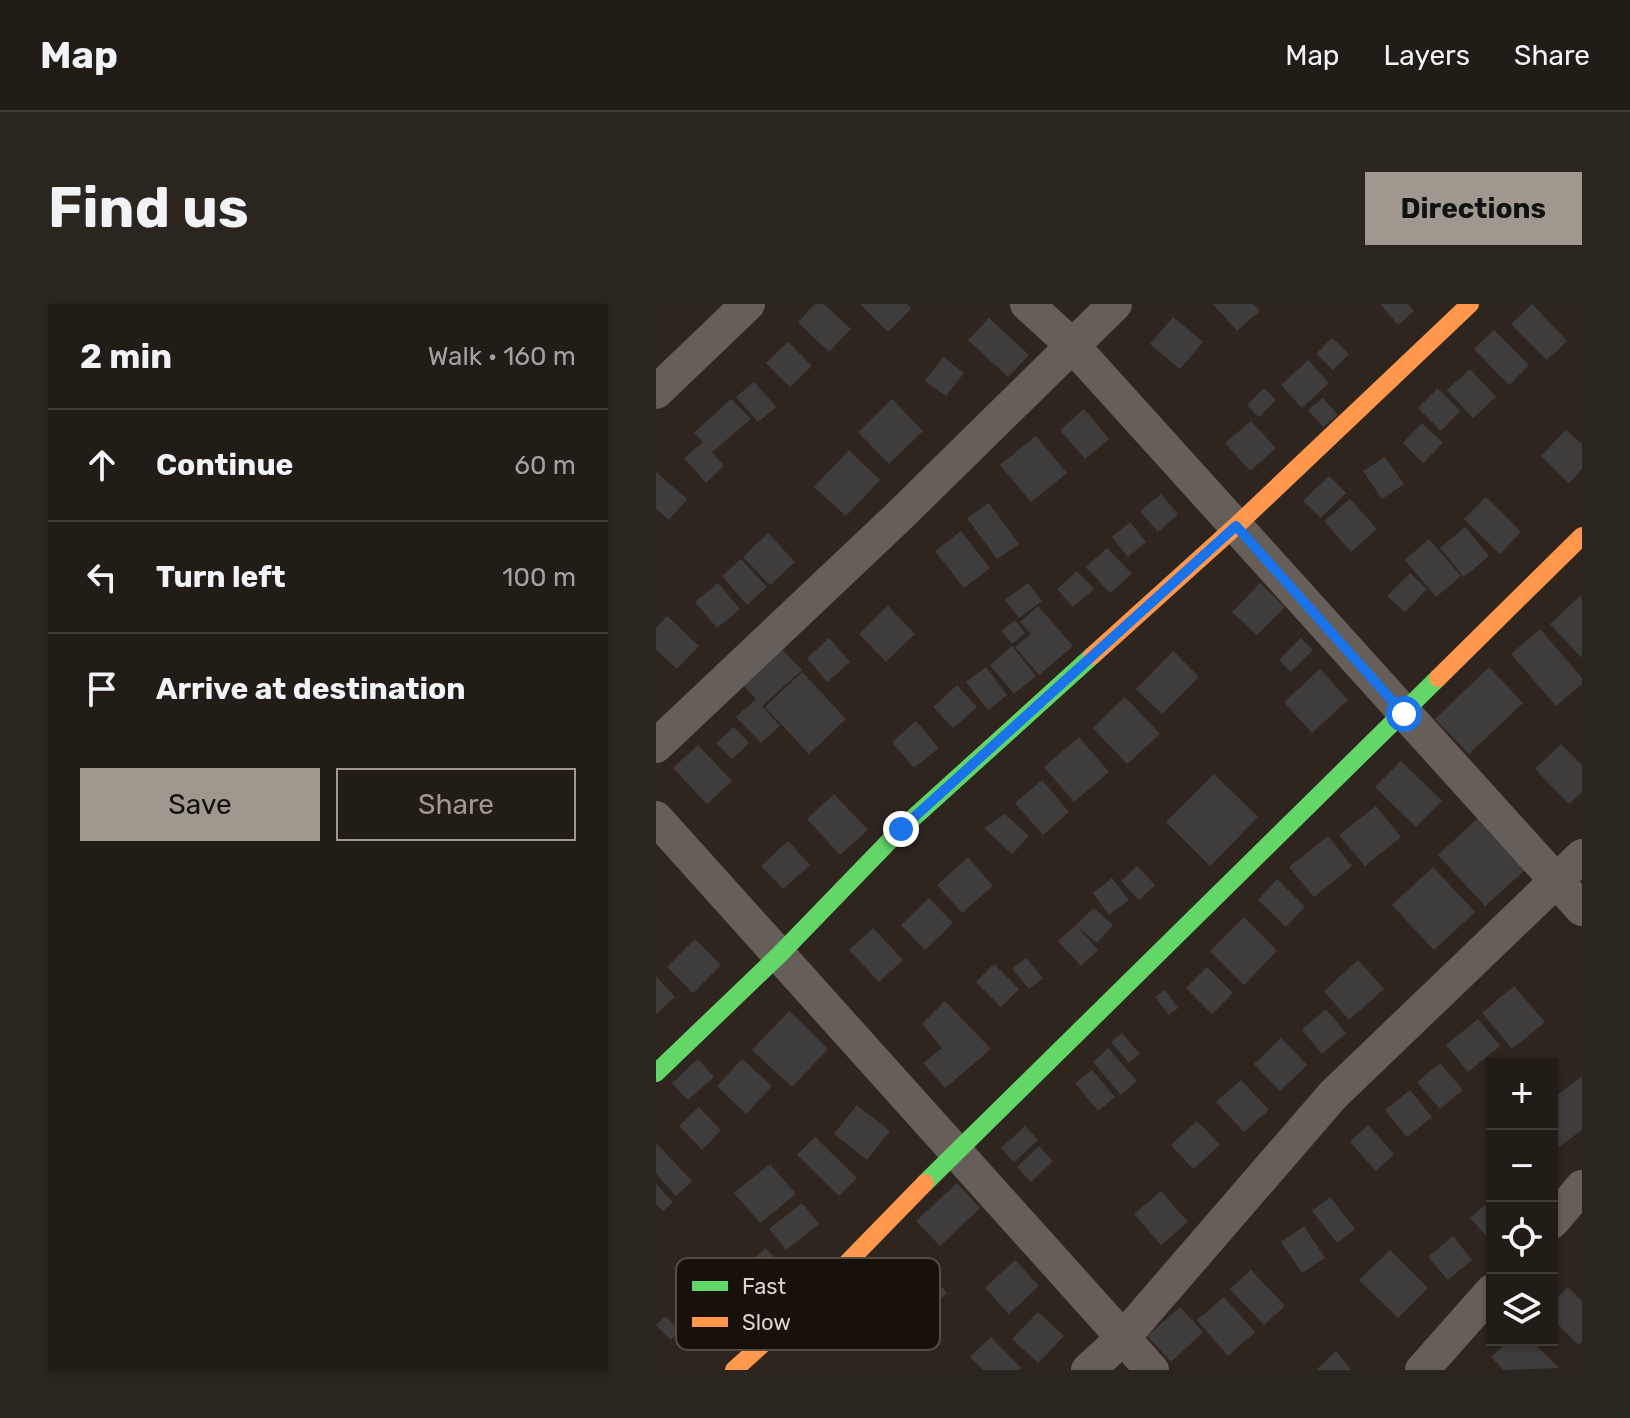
<!DOCTYPE html>
<html lang="en">
<head>
<meta charset="utf-8">
<style>
	:root { --surface:#221c16; --page:#2a251f; --text:#f1f3f6; --muted:#a2a1a1; --line:#3f3a35; --accent:#a0978e }
	body { margin:0; font-family:Rubik,sans-serif; background:var(--page); color:var(--text) }
	.controls { position:absolute; right:24px; bottom:24px; display:grid; overflow:hidden; border-radius:0px; box-shadow:0 2px 6px #0004 }
	.controls button { width:72px; height:72px; display:grid; place-items:center; padding:0; border:0; border-bottom:2px solid var(--line); background:var(--surface); color:var(--text); font:40px sans-serif }
	.stop { position:absolute; width:24px; height:24px; margin:-18px; border:6px solid #1a73e8; border-radius:50%; background:#fff }
	.stop.end { background:#1a73e8; border-color:#fff; box-shadow:0 2px 8px #0008 }
	.list { margin:0; padding:0; list-style:none }
	h2 { display:flex; justify-content:space-between; align-items:center; height:104px; margin:0; padding:0 32px; font-size:34px }
	h2 small { font-size:26px; font-weight:400; color:var(--muted) }
	.list li { display:grid; grid-template-columns:52px 1fr auto; gap:24px; align-items:center; box-sizing:border-box; height:112px; padding:0 32px; border-top:2px solid var(--line) }
	.list b { display:block; font-size:30px; white-space:nowrap }
	.list em { font-size:26px; font-style:normal; color:var(--muted) }
	.actions { display:flex; gap:16px; padding:24px 32px }
	.actions a { flex:1; padding:18px 0; border:2px solid var(--accent); border-radius:0px; text-align:center; font-size:28px; color:var(--accent) }
	.actions .main { background:var(--accent); color:#111 }
	.icon { flex:none; width:44px; height:44px; fill:none; stroke:currentColor; stroke-width:2; stroke-linecap:round; stroke-linejoin:round }
	.map { position:relative; flex:none; width:926px; height:1066px; overflow:hidden; border-radius:0px }
	header { display:flex; align-items:center; gap:48px; box-sizing:border-box; height:112px; padding:0 40px; background:var(--surface); border-bottom:2px solid var(--line) }
	header strong { font-size:38px }
	nav { display:flex; gap:44px; margin-inline-start:auto; font-size:28px }
	.intro { display:flex; align-items:center; justify-content:space-between; box-sizing:border-box; height:192px; padding:0 48px }
	h1 { margin:0; font-size:56px }
	.button { padding:20px 36px; border-radius:0px; background:var(--accent); color:#111; font-size:28px; font-weight:700 }
	main { display:flex; gap:48px; padding:0 48px }
	aside { flex:1; background:var(--surface); border-radius:0px; box-shadow:0 2px 6px #0004 }
	.map>svg:first-child { display:block }
	.building { fill:#3f3c3c }
	.lines { fill:none; stroke-linecap:round; stroke-linejoin:round }
	.street { stroke:#655e59; stroke-width:34 }
	.fast { stroke:#63d668; stroke-width:18 }
	.slow { stroke:#ff974d; stroke-width:18 }
	.route { stroke:#1a73e8; stroke-width:10 }
	.key { fill:#17110a; stroke:#524c44; stroke-width:2 }
	.key-label { font-size:22px; fill:#ddd4cb }
</style>
</head>
<body>
<header>
<strong>Map</strong>
<nav><a>Map</a><a>Layers</a><a>Share</a></nav>
</header>
<div class="intro"><h1>Find us</h1><a class="button">Directions</a></div>
<main>
<aside>
<h2>2 min<small>Walk · 160 m</small></h2>
<ul class="list">
<li><svg class="icon" aria-label="ahead" viewBox="0 0 24 24"><path d="M12 20V5M6 11l6-6 6 6"/></svg><div><b>Continue</b></div><em>60 m</em></li>
<li><svg class="icon" aria-label="left" viewBox="0 0 24 24"><path d="M17 20v-9H6M10 6l-5 5 5 5"/></svg><div><b>Turn left</b></div><em>100 m</em></li>
<li><svg class="icon" aria-label="arrive" viewBox="0 0 24 24"><path d="M6 21V4h12l-3 4 3 4H6"/></svg><div><b>Arrive at destination</b></div></li>
</ul>
<div class="actions"><a class="main">Save</a><a>Share</a></div>
</aside>
<div class="map">
<svg width="926" height="1066" viewBox="0 0 926 1066">
	<rect width="100%" height="100%" fill="#2e261e"/>
	<path class="building" d="M159,0H168L195,25L173,48L142,18Z
		M204,0H251L255,5L232,28Z
		M557,0H597L604,7L581,27Z
		M724,0H752L758,7L742,21Z
		M876,0L911,37L891,56L855,20Z
		M517,13L547,38L524,65L494,40Z
		M333,14L373,51L352,73L312,36Z
		M838,26L873,61L853,81L818,45Z
		M676,34L693,50L677,66L660,50Z
		M132,38L156,62L134,83L110,59Z
		M287,53L308,69L290,92L269,77Z
		M652,56L673,79L646,104L625,81Z
		M814,65L840,93L817,114L791,86Z
		M98,78L120,103L102,118L80,93Z
		M608,84L620,96L603,113L591,101Z
		M782,84L804,107L785,127L762,104Z
		M667,94L682,111L667,123L652,106Z
		M75,95L95,115L56,148L68,162L50,179L28,154L47,138L38,129Z
		M236,95L267,127L233,160L202,128Z
		M428,105L453,135L429,155L404,126Z
		M595,117L620,144L594,167L569,139Z
		M766,119L787,139L767,159L747,139Z
		M910,126L926,140V165L913,179L885,152Z
		M380,132L411,169L375,198L344,161Z
		M193,146L224,176L190,212L158,183Z
		M729,153L748,180L726,195L707,167Z
		M0,168L31,195L13,216L0,205Z
		M673,172L690,189L665,214L647,197Z
		M505,190L522,210L502,228L484,207Z
		M830,193L865,228L844,250L808,215Z
		M694,195L721,225L695,248L668,217Z
		M333,199L363,240L341,255L311,214Z
		M474,218L490,238L472,253L456,233Z
		M809,223L833,252L808,273L784,244Z
		M305,227L334,264L308,284L279,247Z
		M112,229L139,258L114,281L87,253Z
		M773,235L805,272L780,293L749,256Z
		M451,244L476,270L454,289L430,263Z
		M85,255L111,283L91,301L66,272Z
		M421,267L438,285L417,303L401,285Z
		M754,269L771,285L749,308L731,292Z
		M62,279L84,305L61,324L39,298Z
		M372,279L386,297L363,314L349,296Z
		M604,279L629,303L601,331L576,308Z
		M924,292L926,294V354L894,320Z
		M232,302L259,330L230,358L203,330Z
		M382,302L417,342L383,371L359,343L375,330L364,318Z
		M11,312L43,342L21,365L0,346V324Z
		M359,316L369,329L356,340L345,327Z
		M884,325L926,374V380L900,402L855,350Z
		M173,334L194,358L171,378L151,354Z
		M645,334L657,346L635,368L623,356Z
		M356,342L380,372L358,390L334,361Z
		M125,344L146,366L106,402L124,422L105,439L80,413L100,395L86,380Z
		M517,347L543,373L506,410L480,385Z
		M330,363L351,391L332,406L310,378Z
		M833,363L867,399L813,450L779,415Z
		M664,365L692,396L656,429L628,398Z
		M146,368L190,415L153,450L109,403Z
		M301,381L321,403L297,424L277,403Z
		M469,393L504,430L471,460L437,424Z
		M260,417L283,444L258,464L236,438Z
		M78,423L93,439L76,455L60,439Z
		M423,433L453,468L418,498L388,463Z
		M905,440L926,461V488L913,500L879,465Z
		M42,441L76,477L51,500L17,464Z
		M745,457L786,497L760,523L719,483Z
		M558,470L602,513L554,562L510,518Z
		M386,476L413,508L387,531L359,499Z
		M178,490L212,526L184,551L151,515Z
		M720,502L745,533L709,562L683,531Z
		M349,510L373,532L356,550L328,524Z
		M821,515L869,566L829,602L782,551Z
		M672,532L696,562L658,593L633,563Z
		M132,537L154,561L127,585L105,562Z
		M312,553L337,582L306,609L281,581Z
		M481,562L499,581L483,596L465,577Z
		M777,563L819,608L778,646L736,601Z
		M456,574L473,596L453,611L437,589Z
		M621,575L649,603L630,623L602,596Z
		M273,594L297,619L269,646L245,621Z
		M438,604L457,621L441,639L421,622L442,646L425,662L402,637Z
		M588,613L621,647L588,681L554,647Z
		M217,624L247,656L223,678L193,646Z
		M39,635L65,661L37,689L11,663Z
		M370,654L387,674L373,685L356,665Z
		M702,656L728,685L693,716L668,687Z
		M338,660L363,685L345,703L320,678Z
		M551,663L577,689L556,710L530,684Z
		M0,672L19,693L0,710Z
		M858,682L889,718L856,745L826,709Z
		M509,686L522,704L513,711L499,693Z
		M289,697L335,745L289,784L267,759L286,744L266,720Z
		M670,705L690,729L666,750L646,726Z
		M133,707L172,745L136,783L96,746Z
		M822,715L844,742L812,768L790,741Z
		M466,729L484,750L473,759L455,738Z
		M625,734L651,761L624,787L598,760Z
		M452,744L481,777L465,791L437,758Z
		M42,755L58,773L32,796L16,779Z
		M86,755L116,782L90,810L61,782Z
		M784,759L807,786L784,805L761,778Z
		M436,766L459,793L442,807L419,779Z
		M926,772V826L896,848V795Z
		M585,776L613,806L588,828L560,798Z
		M754,786L776,813L751,833L729,806Z
		M201,801L234,827L211,856L178,830Z
		M43,803L65,826L46,846L23,822Z
		M541,817L564,841L537,865L515,841Z
		M712,821L738,850L720,867L694,838Z
		M369,822L382,836L358,858L345,844Z
		M159,833L201,874L183,892L141,851Z
		M0,839L36,877L20,892L0,870Z
		M383,842L397,857L375,878L361,863Z
		M114,860L140,890L104,919L78,889Z
		M301,879L324,904L284,942L260,917Z
		M0,880L17,898L7,907L0,900Z
		M505,887L532,918L505,941L478,910Z
		M674,893L699,925L681,939L656,907Z
		M836,895V938L814,914Z
		M146,899L163,920L130,946L113,925Z
		M648,922L669,954L646,969L625,938Z
		M797,932L816,956L792,976L772,953Z
		M109,944L126,960L107,979L90,963Z
		M734,946L772,984L742,1014L703,976Z
		M261,954L291,989L269,1008L238,974Z
		M359,956L383,982L353,1010L329,984Z
		M595,966L629,1002L608,1021L574,985Z
		M912,983L926,997V1038L923,1041L896,1015V999Z
		M568,993L599,1028L572,1052L541,1016Z
		M524,1003L547,1028L515,1058L491,1032Z
		M382,1008L408,1032L382,1059L356,1035Z
		M10,1012L25,1027L15,1036L0,1021Z
		M335,1033L365,1064L363,1066H327L314,1053Z
		M853,1036H875L903,1064L848,1066L835,1053Z
		M680,1047L696,1066H660Z"/>
	<g class="lines">
		<path class="street" d="M371,0L416,41L926,605
			M0,88L92,0
			M0,442L239,216L459,0
			M0,514L496,1066
			M896,918L926,883
			M432,1066L467,1034L677,791L926,552
			M766,1066L836,987"/>
		<path class="fast" d="M0,769L123,651L245,525L436,352
			M269,879L782,374"/>
		<path class="slow" d="M436,352L580,222L814,0
			M782,374L926,232
			M78,1066L153,998L269,879"/>
	</g>
	<g class="lines">
		<path class="route" d="M245,525L580,222L748,410"/>
	</g>
	<rect x="20" y="954" width="264" height="92" rx="12" class="key"/>
	<rect x="36" y="977" width="36" height="10" fill="#63d668"/>
	<rect x="36" y="1013" width="36" height="10" fill="#ff974d"/>
	<g class="key-label">
		<text x="86" y="990">Fast</text>
		<text x="86" y="1026">Slow</text>
	</g>
</svg>
<div class="controls">
<button>+</button>
<button>−</button>
<button><svg class="icon" aria-label="locate" viewBox="0 0 24 24"><circle cx="12" cy="12" r="6"/><path d="M12 2v4M12 18v4M2 12h4M18 12h4"/></svg></button>
<button><svg class="icon" aria-label="layers" viewBox="0 0 24 24"><path d="M12 4l9 5-9 5-9-5zM3 14l9 5 9-5"/></svg></button>
</div>
<div class="stop" style="left:748px;top:410px"></div>
<div class="stop end" style="left:245px;top:525px"></div>
</div>
</main>
</body>
</html>
